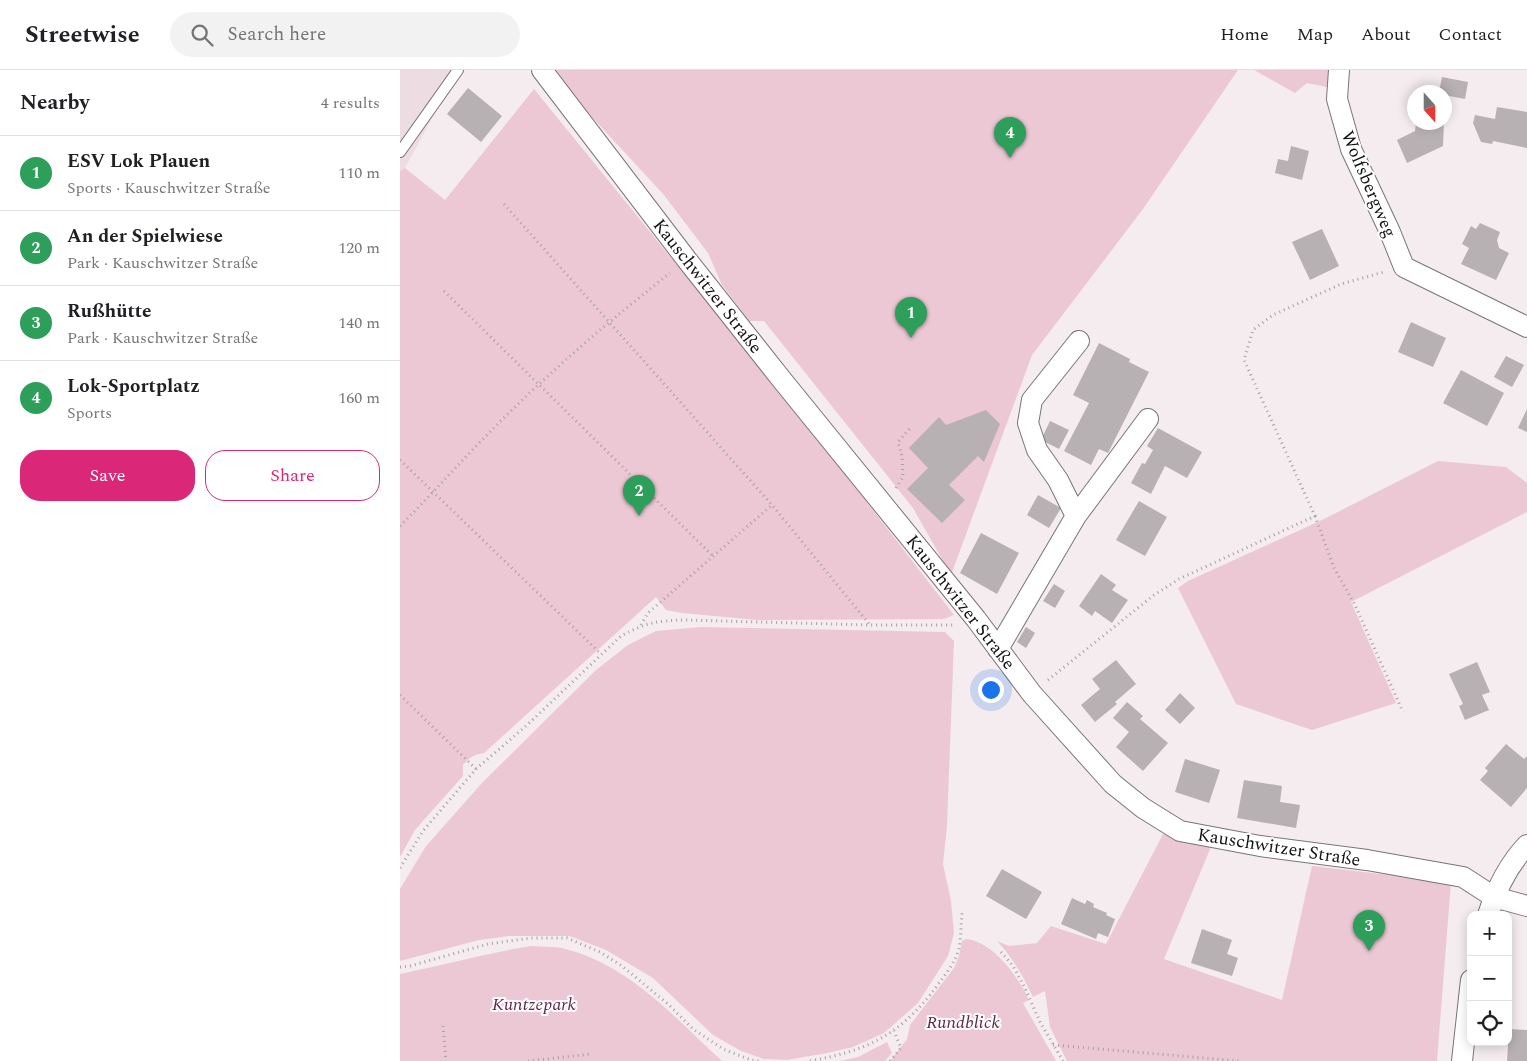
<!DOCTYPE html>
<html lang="en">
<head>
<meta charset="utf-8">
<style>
	:root { --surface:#fff; --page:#f2f2f2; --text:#202124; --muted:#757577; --line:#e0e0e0; --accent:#db2777 }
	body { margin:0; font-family:Spectral,serif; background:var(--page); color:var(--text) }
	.controls { position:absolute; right:15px; bottom:15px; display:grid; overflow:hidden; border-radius:10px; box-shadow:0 2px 12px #0003 }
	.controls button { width:45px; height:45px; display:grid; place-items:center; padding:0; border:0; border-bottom:1px solid var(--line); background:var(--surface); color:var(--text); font:25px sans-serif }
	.compass { position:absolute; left:1007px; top:15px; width:45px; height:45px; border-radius:50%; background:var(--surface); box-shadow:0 2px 12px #0003; rotate:159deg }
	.you { position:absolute; left:590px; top:619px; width:18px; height:18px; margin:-12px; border:4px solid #fff; border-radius:50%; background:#1a73e8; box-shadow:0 0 0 8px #1a73e833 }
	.badge { display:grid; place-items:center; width:32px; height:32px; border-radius:50%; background:var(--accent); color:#fff; font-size:16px; font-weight:700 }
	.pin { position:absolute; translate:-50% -41px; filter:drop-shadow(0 1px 2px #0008) }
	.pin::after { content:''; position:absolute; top:26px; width:18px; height:15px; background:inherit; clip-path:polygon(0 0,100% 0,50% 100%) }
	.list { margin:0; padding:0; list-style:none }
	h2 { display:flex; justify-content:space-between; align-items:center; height:65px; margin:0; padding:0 20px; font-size:21px }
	h2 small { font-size:16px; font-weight:400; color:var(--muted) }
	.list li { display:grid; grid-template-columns:32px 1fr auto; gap:15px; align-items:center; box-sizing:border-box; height:75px; padding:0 20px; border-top:1px solid var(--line) }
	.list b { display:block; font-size:19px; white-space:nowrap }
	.list p { margin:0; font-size:16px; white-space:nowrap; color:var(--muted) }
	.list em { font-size:16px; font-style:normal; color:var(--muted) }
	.actions { display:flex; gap:10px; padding:15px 20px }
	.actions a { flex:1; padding:11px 0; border:1px solid var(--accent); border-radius:20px; text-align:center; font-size:18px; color:var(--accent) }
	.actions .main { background:var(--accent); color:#fff }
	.icon { flex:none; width:28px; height:28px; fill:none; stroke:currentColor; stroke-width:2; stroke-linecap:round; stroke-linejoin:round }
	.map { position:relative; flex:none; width:1127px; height:991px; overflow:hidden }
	header { display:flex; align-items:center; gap:30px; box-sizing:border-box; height:70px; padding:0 25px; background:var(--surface); border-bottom:1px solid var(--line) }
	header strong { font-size:24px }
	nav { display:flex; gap:28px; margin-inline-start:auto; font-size:18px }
	.search { width:350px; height:45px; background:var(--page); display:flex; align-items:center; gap:12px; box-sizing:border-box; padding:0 18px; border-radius:28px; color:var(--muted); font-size:19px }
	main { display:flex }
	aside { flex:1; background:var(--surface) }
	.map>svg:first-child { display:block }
	.built { fill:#eddde2 }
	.green { fill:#ecc8d5 }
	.building { fill:#b8b1b3 }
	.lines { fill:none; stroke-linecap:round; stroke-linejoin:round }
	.lane-casing { stroke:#7b7476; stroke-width:12 }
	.street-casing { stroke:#7b7476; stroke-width:22 }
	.path { stroke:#a6a0a2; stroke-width:3; stroke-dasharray:1 4; stroke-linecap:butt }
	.lane { stroke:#fff; stroke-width:10 }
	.street { stroke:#fff; stroke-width:20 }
	.labels { text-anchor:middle; stroke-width:4; stroke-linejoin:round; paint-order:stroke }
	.street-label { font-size:18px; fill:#131111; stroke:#fff }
	.park-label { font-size:18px; font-style:italic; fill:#642843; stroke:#fff }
</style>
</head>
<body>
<header>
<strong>Streetwise</strong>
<div class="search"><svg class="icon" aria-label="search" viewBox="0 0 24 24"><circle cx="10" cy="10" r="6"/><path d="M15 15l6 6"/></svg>Search here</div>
<nav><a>Home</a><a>Map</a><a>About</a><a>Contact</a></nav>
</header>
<main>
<aside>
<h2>Nearby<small>4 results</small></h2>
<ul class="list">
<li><span class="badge" style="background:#2e9e5b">1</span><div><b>ESV Lok Plauen</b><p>Sports · Kauschwitzer Straße</p></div><em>110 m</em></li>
<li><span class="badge" style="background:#2e9e5b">2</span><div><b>An der Spielwiese</b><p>Park · Kauschwitzer Straße</p></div><em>120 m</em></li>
<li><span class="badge" style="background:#2e9e5b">3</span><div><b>Rußhütte</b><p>Park · Kauschwitzer Straße</p></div><em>140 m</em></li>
<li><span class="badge" style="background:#2e9e5b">4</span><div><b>Lok-Sportplatz</b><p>Sports</p></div><em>160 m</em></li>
</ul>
<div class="actions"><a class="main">Save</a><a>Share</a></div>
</aside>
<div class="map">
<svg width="1127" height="991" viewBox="0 0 1127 991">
	<rect width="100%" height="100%" fill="#f4ecef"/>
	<path class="built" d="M0,0H65L36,41L5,98L0,101Z"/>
	<path class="green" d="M156,0H838L743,139L632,285L551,505L513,438L364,251H349L322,215L308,183L264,125L166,19Z
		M854,0H935L932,18L907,13L895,23Z
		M134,19L415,365L554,545L544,549L357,550L282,543L266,540L256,527L84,683C73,685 70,687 63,695V706L15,760L0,787V101L5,98L45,130Z
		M1038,391L1106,397L1127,413V442L951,532L996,633L912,660L836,634L778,518L788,511L922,450Z
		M301,557L545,562L554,571L547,756L543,794L551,831L554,863L548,886L518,933L484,963L453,977L427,983L387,990L364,989L341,981L313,965L253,908L206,880L170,866H109L79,870L0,891V819L26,776L82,713L196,600L228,575L256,561Z
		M763,764L811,777L764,889L882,930L912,796L1051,812L1037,991H667L650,957L645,921L633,927C623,906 613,888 597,871L609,876L637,873L651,856L706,874Z
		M566,869C594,872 618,907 629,930L623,933L656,991H490L507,969L510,955L554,898L559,886L562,871Z
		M131,876C143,877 158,876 169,880C231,897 276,949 322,991H0V904C44,895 87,883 131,876Z
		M487,972L492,983L485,991H440L458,987Z"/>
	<path class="building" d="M1042,7L1068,12L1065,29L1044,25V22H1039Z
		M68,18L102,46L81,72L47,44Z
		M1097,37L1127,42V78L1093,71L1092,74L1081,72L1073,53L1075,45L1095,49Z
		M1016,52H1044L1043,76L1007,93L997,70L1015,61Z
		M891,76L909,81L902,110L875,103L878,89L888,91Z
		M1080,153L1100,162L1097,170L1099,178L1109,183L1096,210L1061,194L1069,178L1062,174L1071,156L1076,159Z
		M922,159L939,196L910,210L892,172Z
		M1011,252L1046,268L1033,297L998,282Z
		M699,273L730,289L729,292L749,302L708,383L699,379L691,395L664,381L689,333L673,325Z
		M1106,286L1124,295L1112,317L1094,307Z
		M1061,300L1104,323L1087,356L1043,333Z
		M1127,339V362L1118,358Z
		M586,340L600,354L584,392L578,386L549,415L565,430L542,453L507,419L528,398L509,378L539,347L546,355Z
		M650,351L669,360L659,379L641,370Z
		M758,358L802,382L787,408L765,396L751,424L731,413L742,393L745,394L753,380L747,376Z
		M638,425L661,438L649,458L627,445Z
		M739,431L767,447L745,486L716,470Z
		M581,463L619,483L597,524L560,503Z
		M701,504L716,515L712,520L728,530L712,553L695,541L692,546L679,536Z
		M654,514L665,521L655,538L643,531Z
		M626,557L635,563L626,578L617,572Z
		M716,590L736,614L715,632L717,634L695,652L681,635L700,619L692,609Z
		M1077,592L1090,622L1082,625L1089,640L1065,650L1059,636L1063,634L1049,604Z
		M780,623L795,638L780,654L765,640Z
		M727,632L743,646L740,649L768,673L743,701L716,677L729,662L713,648Z
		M1106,674L1124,689L1127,686V718L1111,737L1080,710L1088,701L1085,698Z
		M785,689L820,700L809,733L775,722Z
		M844,710L882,716L880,732L900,735L896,758L837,748Z
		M602,799L642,822L626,849L586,826Z
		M672,828L685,834L687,830L694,834L693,837L707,843L706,845L715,849L708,867L698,863L696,869L661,854Z
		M802,859L832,870L827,884L838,888L832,906L791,893Z
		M1109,959L1127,960V991H1107Z"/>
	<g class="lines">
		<g class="lane-casing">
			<path id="lane" d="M0,82L58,0"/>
		</g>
		<g class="street-casing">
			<path id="street" d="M142,0L287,190L382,310L576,549L632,624L713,714L743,738L780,761L860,776L967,790L1063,807L1094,827L1127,836
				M939,0L937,29L951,79L990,162L1004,197L1127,257
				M676,446L658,410L637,380L628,353L632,330L679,271
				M598,579L676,446L748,349
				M1088,845C1096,820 1109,794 1127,775
				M1062,991L1071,910"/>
		</g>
		<path class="path" d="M104,134L372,435L470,555
			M44,221L313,486
			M0,390L201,584
			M496,418L503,407L502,386L498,372L512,356
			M915,446L934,498L955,535L1003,642
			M0,456C28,428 54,399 82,370C140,310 204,255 270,203
			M241,555L248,543L372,435
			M648,610L754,525L779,509L915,446L844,290L853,260L873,245L941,214L984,202
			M0,625L76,699
			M0,798L23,761L76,699L126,656L221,566C247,552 256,551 285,550L470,555H555
			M601,882L613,896L624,916L640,952L663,991
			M0,897L10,896L88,874L131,868H167L200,882L222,896L268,934L293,959L323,979L351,990L359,991
			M43,956L46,991
			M653,975L839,991
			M128,991L191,984
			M410,991C464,981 495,968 531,924C540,911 556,893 559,878C561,867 561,855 562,843
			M490,991L501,978L494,961"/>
		<use href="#lane" class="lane"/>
		<use href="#street" class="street"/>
	</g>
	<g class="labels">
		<g class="street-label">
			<text transform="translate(969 114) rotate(67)" y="6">Wolfsbergweg</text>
			<text transform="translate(308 216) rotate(52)" y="6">Kauschwitzer Straße</text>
			<text transform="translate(561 532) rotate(52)" y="6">Kauschwitzer Straße</text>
			<text transform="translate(879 777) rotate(9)" y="6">Kauschwitzer Straße</text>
		</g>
		<g class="park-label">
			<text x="134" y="940">Kuntzepark</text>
			<text x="563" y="958">Rundblick</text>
		</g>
	</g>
</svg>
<div class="controls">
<button>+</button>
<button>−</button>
<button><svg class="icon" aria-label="locate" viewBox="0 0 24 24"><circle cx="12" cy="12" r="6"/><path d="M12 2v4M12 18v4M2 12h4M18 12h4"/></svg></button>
</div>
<svg class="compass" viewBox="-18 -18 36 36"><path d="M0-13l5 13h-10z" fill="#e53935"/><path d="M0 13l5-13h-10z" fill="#757577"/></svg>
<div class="you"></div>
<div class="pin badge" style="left:511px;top:268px;background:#2e9e5b">1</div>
<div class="pin badge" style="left:239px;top:446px;background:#2e9e5b">2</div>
<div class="pin badge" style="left:969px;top:881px;background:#2e9e5b">3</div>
<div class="pin badge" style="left:610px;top:88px;background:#2e9e5b">4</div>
</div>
</main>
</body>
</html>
